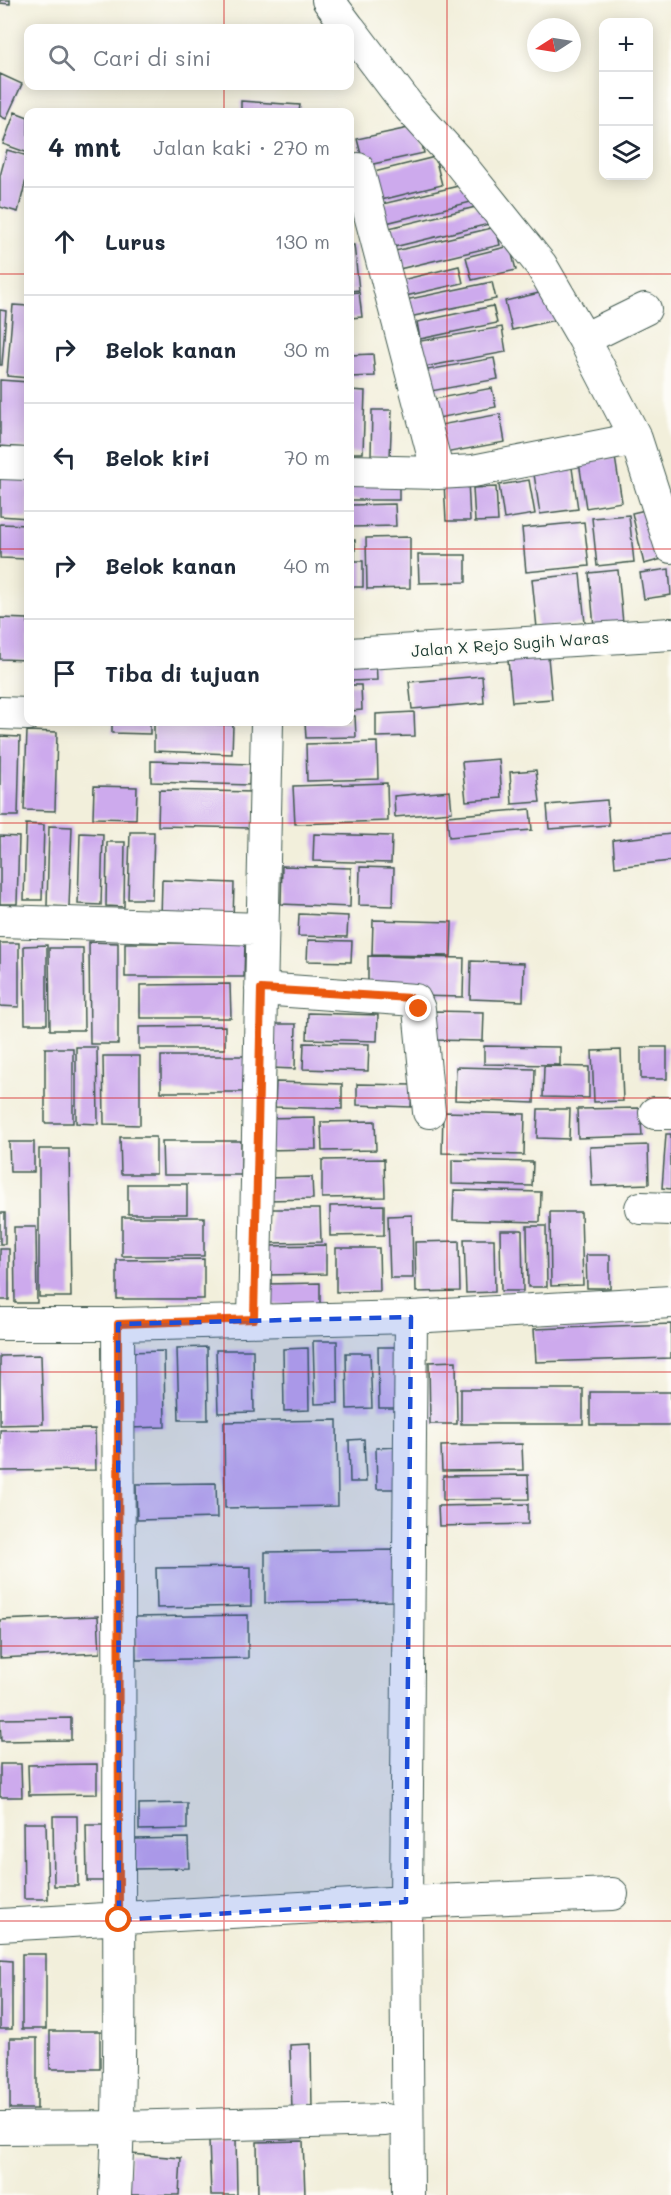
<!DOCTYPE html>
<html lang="id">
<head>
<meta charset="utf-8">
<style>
	:root { --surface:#fff; --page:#f2f2f3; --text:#1f2937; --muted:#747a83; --line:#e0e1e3 }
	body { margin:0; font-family:Mali,sans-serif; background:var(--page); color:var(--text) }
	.controls { position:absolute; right:18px; top:18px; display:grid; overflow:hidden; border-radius:12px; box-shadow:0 3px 15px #0003 }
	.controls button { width:54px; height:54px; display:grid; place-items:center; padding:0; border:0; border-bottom:2px solid var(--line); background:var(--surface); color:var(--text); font:30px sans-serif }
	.compass { position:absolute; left:527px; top:18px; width:54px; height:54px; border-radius:50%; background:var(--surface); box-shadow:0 3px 15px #0003; rotate:258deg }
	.stop { position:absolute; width:18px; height:18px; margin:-14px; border:4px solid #ea580c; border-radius:50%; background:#fff }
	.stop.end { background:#ea580c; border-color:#fff; box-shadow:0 2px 6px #0008 }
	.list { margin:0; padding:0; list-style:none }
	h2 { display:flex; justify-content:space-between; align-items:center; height:78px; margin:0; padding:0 24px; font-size:26px }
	h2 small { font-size:20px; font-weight:400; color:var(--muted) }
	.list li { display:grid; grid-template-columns:39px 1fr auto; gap:18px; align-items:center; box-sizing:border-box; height:108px; padding:0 24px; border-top:2px solid var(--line) }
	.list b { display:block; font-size:22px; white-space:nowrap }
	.list em { font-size:20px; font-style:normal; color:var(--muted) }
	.icon { flex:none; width:33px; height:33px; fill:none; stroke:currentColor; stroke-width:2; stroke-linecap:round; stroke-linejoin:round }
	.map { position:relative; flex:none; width:671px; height:2195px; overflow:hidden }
	.search { position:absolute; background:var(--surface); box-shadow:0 3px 15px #0003; left:24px; top:24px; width:330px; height:66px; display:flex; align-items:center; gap:15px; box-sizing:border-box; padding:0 21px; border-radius:12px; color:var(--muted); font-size:22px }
	.panel { position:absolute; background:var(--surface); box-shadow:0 3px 15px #0003; left:24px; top:108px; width:330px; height:618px; border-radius:12px }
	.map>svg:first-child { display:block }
	.building { fill:#cdaaed }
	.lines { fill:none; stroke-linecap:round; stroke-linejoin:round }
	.minor-casing { stroke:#3f584d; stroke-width:34 }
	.minor { stroke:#fff; stroke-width:32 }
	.route { stroke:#ea580c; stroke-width:8 }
	.marked { fill:#1d4ed8; fill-opacity:0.2; stroke:#1d4ed8; stroke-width:4.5; stroke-dasharray:12 8; stroke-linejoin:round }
	.grid { fill:none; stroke:#d62828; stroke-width:1.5; stroke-opacity:0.55 }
	.labels { text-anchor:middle; stroke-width:5; stroke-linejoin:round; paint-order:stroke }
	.street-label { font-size:16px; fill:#1f3d34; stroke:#fdfcf7 }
</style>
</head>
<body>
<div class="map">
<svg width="671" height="2195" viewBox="0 0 671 2195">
	<rect width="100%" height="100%" fill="#fdfcf7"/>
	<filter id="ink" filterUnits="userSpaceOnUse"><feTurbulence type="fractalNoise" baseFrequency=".0167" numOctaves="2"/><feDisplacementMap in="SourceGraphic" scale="12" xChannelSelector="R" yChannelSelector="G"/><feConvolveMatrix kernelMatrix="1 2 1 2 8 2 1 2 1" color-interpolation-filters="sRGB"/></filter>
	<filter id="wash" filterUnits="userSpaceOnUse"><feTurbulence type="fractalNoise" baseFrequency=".008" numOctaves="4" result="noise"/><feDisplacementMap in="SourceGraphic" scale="24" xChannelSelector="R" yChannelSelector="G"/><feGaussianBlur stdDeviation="1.35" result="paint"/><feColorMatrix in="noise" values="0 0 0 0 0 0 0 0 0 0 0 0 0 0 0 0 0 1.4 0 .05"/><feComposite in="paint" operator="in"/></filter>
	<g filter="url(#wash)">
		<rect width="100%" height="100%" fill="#f2efdb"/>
		<g id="blocks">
			<path class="building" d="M0,0H10V4L0,3Z
				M0,74L22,84L6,119L0,116Z
				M241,101L300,105L299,112H241Z
				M15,112L28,117V153L3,144Z
				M418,126L424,153L364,166L357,139Z
				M7,150L28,156V172L18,212L0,207V176Z
				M435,157L442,185L373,202L366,174Z
				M471,183L475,201L378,225L374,206Z
				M484,205L489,224L394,247L389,228Z
				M496,227L500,245L395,270L391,252Z
				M350,245H354L359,290L350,291Z
				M510,246L516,270L472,280L466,257Z
				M459,266L463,283L401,297L398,281Z
				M492,282L496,299L409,317L405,300Z
				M552,290L559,319L512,330L505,301Z
				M359,292L362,317L350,318V293Z
				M13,305L28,306V378L7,376Z
				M493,306L497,323L420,339L417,322Z
				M0,310L6,311L2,365H0Z
				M502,327L506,352L413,369L409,343Z
				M373,354L375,376L350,377V355Z
				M494,358L498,379L420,393L416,372Z
				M0,380L28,382V448L0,446Z
				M492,388L496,407L433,419L429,400Z
				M350,390L365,391L363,453H350Z
				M372,410H392L390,457L371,456Z
				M500,414L505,442L445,453L440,425Z
				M615,457L622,502L586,508L579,462Z
				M572,468L578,509L540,514L534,474Z
				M0,475L28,476V518L0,516Z
				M350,478H399V500H350Z
				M468,480L470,521H446L444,482Z
				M529,480L535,514L504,519L499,485Z
				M496,487L498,521L475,522L473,488Z
				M395,504L396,526L350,527V505Z
				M654,508L666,558L644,564L632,513Z
				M629,515L634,562L597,566L592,518Z
				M584,522L589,566L526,572L522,528Z
				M0,524L28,525V559L0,558Z
				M410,537V588L367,589L366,538Z
				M350,540H355V560H350Z
				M418,555H466V582L419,583Z
				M350,561H363V587H350Z
				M669,569L671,595L644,599L640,573Z
				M618,570L624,634L595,637L589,573Z
				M580,574L585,623L537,628L532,579Z
				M0,618L28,619V660L0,659Z
				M548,657L552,699L512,702L508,660Z
				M376,658L377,680L350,681V659Z
				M482,676L484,703L412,709L409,682Z
				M350,685H361L362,710L350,711Z
				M414,712L415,736L376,737V714Z
				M350,716H355L356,737L306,738L305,722H350Z
				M112,722H150V734L112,733Z
				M154,722L233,725L232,754L154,751Z
				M27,731L57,732L55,811L24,810Z
				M0,736L20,737L18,816H0Z
				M377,742L378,779L307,781L306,744Z
				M499,759L502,798L466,801L462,762Z
				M151,761L250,764L249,785L151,782Z
				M536,770L540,802L512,804L510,772Z
				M387,783L388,821L295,824L293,786Z
				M94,786L137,787L136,819L93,818Z
				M159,790L254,792L253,828L158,826Z
				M450,791L452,812L395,817L394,796Z
				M607,800L609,825L549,829L547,805Z
				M530,809L532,830L449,837L447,816Z
				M26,824L44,825L42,900H24Z
				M49,826L72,827L69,907L47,906Z
				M130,832H154L152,899H128Z
				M80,833L103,834L101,905L78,904Z
				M314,834L392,836L391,863L313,861Z
				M671,834V861L615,867L613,840Z
				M0,836L19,837L17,904H0Z
				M107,842H125L124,907L106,906Z
				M282,866L351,868L350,907L281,904Z
				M360,867L394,868L393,906L359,905Z
				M162,880L234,883L233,921L161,919Z
				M299,914L348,916L347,937L298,936Z
				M373,920L452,922L451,956L372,955Z
				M308,940L352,941L351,962L307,961Z
				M89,942L118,943V1044H90Z
				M0,943H19V1007L0,1006Z
				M125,943H245L244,977H125Z
				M47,945V1024H25L24,946Z
				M49,948H83L84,1030H50Z
				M368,956L464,958L463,997L368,995Z
				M471,961L524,963L523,1001L470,999Z
				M230,984L231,1018H140V985Z
				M433,1011L484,1012L483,1041L432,1040Z
				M308,1013L378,1015L377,1041L307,1039Z
				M272,1024H296L295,1069L271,1068Z
				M225,1026V1049H139V1027Z
				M304,1043L369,1044L368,1071L303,1069Z
				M484,1046L560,1047V1065L484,1064Z
				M76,1047H97L98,1124L76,1123Z
				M641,1047H667V1079H641Z
				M45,1048H73V1123H45Z
				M621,1050L623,1101L594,1102L592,1051Z
				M103,1056H140V1125L104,1124Z
				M161,1056H249V1092H161Z
				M544,1066L589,1067V1098L543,1097Z
				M456,1067L535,1069L534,1103L455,1100Z
				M276,1082L342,1084V1109L275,1107Z
				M357,1084L412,1085L411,1107L357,1105Z
				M640,1108L642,1136L578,1138L577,1109Z
				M538,1109H570L569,1139L537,1138Z
				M443,1112L525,1114L524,1155L442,1153Z
				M315,1117L316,1149L265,1150V1118Z
				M375,1121L376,1150L322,1151L321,1122Z
				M666,1134H671V1189L662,1188Z
				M120,1137H156V1174H121Z
				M162,1141H241V1175H163Z
				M9,1142H34V1172H10Z
				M648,1145L649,1184L592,1186L590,1147Z
				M39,1149H69L71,1297H39Z
				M384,1159L385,1197L322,1198V1160Z
				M452,1160L533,1162L532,1186L452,1184Z
				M312,1177L313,1199L267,1200V1178Z
				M128,1184H187V1214H128Z
				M454,1190L541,1192L540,1222L453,1220Z
				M384,1205V1235L330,1236V1206Z
				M271,1209H320L321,1242L271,1243Z
				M550,1212H581L583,1285L551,1286Z
				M0,1213H5V1244H0Z
				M412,1215L413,1278H390L388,1216Z
				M122,1217H204V1256H122Z
				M527,1226H546L547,1287H528Z
				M14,1227H36L37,1303H15Z
				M500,1230H522L523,1291H501Z
				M464,1239H494L495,1292L466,1293Z
				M459,1241L460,1291L416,1292L415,1242Z
				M326,1245V1274L266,1275L265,1246Z
				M336,1248H379L380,1291L336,1292Z
				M0,1249H9V1300H0Z
				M586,1255H610V1288H587Z
				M204,1259V1299H117V1260Z
				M320,1283V1304L268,1305L267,1284Z
				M671,1324V1358L536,1362L534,1329Z
				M313,1341H337L338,1403L315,1404Z
				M207,1347L208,1420H179L177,1348Z
				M378,1347H402L403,1408H379Z
				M308,1348L309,1410L284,1411L283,1349Z
				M216,1350H253L254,1412L218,1413Z
				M164,1351L165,1427L129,1428L128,1352Z
				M346,1353H370L372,1408L347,1409Z
				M41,1355L43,1424L0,1425V1356Z
				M456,1361L457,1424H430L429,1362Z
				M461,1389H583V1424H461Z
				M590,1392H671V1425H590Z
				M337,1420L338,1506L225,1508L224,1422Z
				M95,1429L96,1470L0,1471V1430Z
				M364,1439L366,1482H350L349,1440Z
				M522,1444L523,1470L442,1471L441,1446Z
				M399,1447V1489H377L376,1448Z
				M528,1475L529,1499L443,1500V1476Z
				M216,1483L217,1518L137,1520L136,1484Z
				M528,1504V1524L439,1526L438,1506Z
				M395,1550L396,1601L265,1603V1552Z
				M251,1567V1606L157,1608L156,1568Z
				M248,1615V1658L136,1660L135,1617Z
				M98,1616L100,1653L0,1658V1620Z
				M71,1718V1740L1,1741L0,1719Z
				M0,1764H21L22,1797H0Z
				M97,1764V1794L29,1795L28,1765Z
				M187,1803V1829L139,1830V1804Z
				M53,1816H77L78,1886H54Z
				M23,1823H46L48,1899H24Z
				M86,1825H110V1881H87Z
				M188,1838L189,1868L135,1869L134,1839Z
				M22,1954H46V2029H22Z
				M0,1960L12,1961V2029H0Z
				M50,2031H100V2069H50Z
				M10,2038H37V2109H10Z
				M311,2044L312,2111H292L290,2045Z
				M236,2139L237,2195H211L209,2140Z
				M303,2141L305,2195H258L257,2142Z
				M130,2154L181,2158L179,2195H127Z"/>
		</g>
	</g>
	<g filter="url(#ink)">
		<use href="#blocks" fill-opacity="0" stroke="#3f584d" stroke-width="1.5"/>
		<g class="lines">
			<g class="minor-casing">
				<path id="minor" d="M328,0L349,28
					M350,29L409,107L457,160L541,265L584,339L636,439L671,547
					M358,169L438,473
					M584,339L645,309
					M0,463L28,464
					M350,471L438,473L473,471L636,439
					M350,654L671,634
					M0,713L28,714
					M0,921L263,929
					M261,989L415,1000L419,1009L429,1112
					M655,1113H671
					M641,1208L671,1209
					M411,1317L406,1902L612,1894
					M254,1319L267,722
					M0,1324H118L411,1317L671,1302
					M0,1925L406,1902L408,2195
					M0,2128L119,2127L385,2120
					M115,2195C121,2082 119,1968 119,1855C120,1678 119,1501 118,1324"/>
			</g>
			<use href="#minor" class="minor"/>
		</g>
	</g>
	<g class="lines" filter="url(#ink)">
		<path class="route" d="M119,1920L118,1324L254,1319L261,989L411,998L418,1003L419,1009"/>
	</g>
	<path class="marked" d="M411,1317L406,1902L119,1920L118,1324Z"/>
	<path class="grid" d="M224,0V28M447,0V2195M224,86V112M0,274H28M350,274H671M0,549H28M350,549H671M224,722V2195M0,823H671M0,1098H671M0,1372H671M0,1646H671M0,1921H671"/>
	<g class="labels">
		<g class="street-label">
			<text transform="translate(510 644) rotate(-4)" y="6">Jalan X Rejo Sugih Waras</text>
		</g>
	</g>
</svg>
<div class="controls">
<button>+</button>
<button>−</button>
<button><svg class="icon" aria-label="layers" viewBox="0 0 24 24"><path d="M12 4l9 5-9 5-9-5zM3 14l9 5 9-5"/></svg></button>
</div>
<svg class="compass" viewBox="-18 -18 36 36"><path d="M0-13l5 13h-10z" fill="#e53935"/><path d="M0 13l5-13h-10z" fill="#747a83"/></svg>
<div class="stop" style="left:119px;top:1920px"></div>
<div class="stop end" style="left:419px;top:1009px"></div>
<div class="search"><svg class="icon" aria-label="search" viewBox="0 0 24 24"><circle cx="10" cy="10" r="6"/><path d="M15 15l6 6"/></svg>Cari di sini</div>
<section class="panel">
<h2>4 mnt<small>Jalan kaki · 270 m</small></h2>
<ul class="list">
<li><svg class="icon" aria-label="ahead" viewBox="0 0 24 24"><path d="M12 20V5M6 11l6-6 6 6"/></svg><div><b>Lurus</b></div><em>130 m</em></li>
<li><svg class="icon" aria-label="right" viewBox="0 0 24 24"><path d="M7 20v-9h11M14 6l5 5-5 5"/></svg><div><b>Belok kanan</b></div><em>30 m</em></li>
<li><svg class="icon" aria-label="left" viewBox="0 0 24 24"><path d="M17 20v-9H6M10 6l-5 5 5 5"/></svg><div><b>Belok kiri</b></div><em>70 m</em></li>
<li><svg class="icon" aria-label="right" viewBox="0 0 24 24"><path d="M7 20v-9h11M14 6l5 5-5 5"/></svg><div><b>Belok kanan</b></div><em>40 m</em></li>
<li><svg class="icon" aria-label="arrive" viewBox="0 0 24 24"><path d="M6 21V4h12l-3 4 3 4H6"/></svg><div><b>Tiba di tujuan</b></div></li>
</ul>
</section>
</div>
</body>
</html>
